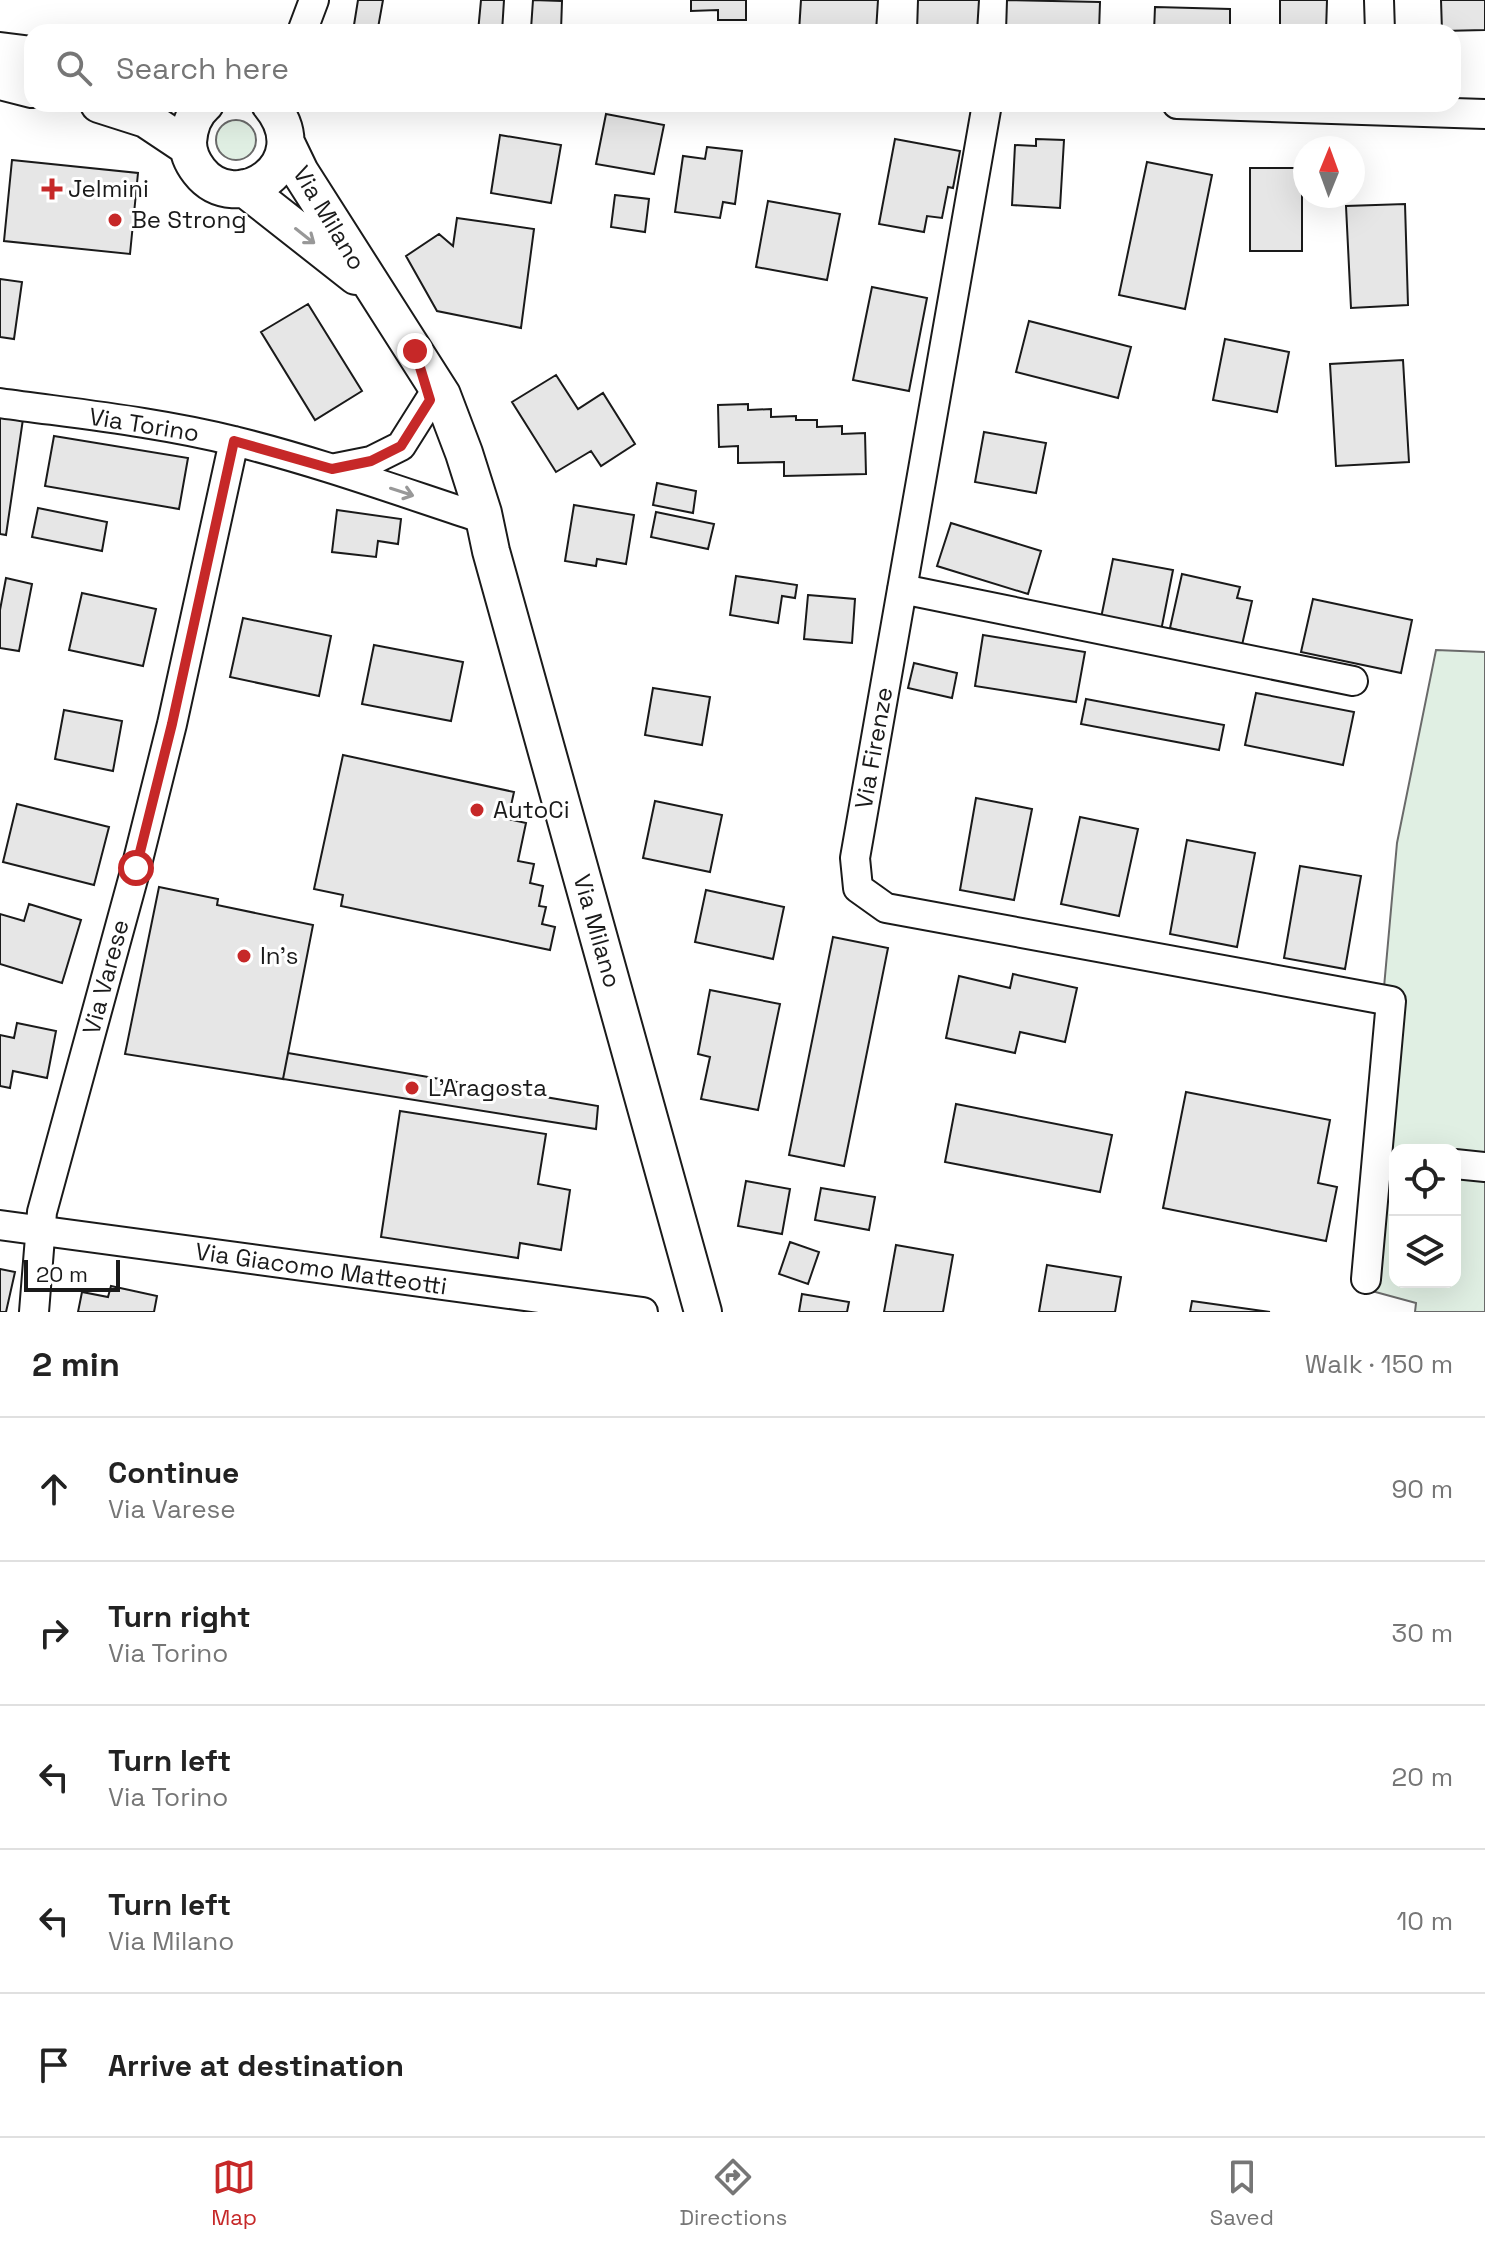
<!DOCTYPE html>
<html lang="en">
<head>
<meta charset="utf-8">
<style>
	:root { --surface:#fff; --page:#f6f6f6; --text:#222; --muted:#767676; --line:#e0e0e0; --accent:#c62828 }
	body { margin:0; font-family:"Space Grotesk",sans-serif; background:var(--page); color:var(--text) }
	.controls { position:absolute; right:24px; bottom:24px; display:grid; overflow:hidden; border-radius:16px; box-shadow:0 8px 32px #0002 }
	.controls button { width:72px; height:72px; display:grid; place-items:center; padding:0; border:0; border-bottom:2px solid var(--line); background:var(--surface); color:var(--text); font:40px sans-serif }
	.compass { position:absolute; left:1293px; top:136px; width:72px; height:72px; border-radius:50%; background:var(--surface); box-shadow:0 8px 32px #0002; rotate:1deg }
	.scale { position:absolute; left:24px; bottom:20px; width:96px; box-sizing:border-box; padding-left:8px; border:4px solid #1a1a1a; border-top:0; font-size:22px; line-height:28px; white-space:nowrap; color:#1a1a1a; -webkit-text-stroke:6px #fff; paint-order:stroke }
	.stop { position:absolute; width:24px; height:24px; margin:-18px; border:6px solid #c62828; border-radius:50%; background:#fff }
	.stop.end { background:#c62828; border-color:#fff; box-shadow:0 2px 8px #0008 }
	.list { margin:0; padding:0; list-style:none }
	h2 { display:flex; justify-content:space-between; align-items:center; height:104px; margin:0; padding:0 32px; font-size:34px }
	h2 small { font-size:26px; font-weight:400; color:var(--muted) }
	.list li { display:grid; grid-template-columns:52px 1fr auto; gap:24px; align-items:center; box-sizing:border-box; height:144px; padding:0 32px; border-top:2px solid var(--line) }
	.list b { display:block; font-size:30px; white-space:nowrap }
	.list p { margin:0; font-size:26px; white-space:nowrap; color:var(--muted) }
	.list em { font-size:26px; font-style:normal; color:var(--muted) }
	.icon { flex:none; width:44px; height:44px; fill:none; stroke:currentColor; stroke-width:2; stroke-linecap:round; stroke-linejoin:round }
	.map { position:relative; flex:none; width:1485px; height:1312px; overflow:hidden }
	.search { position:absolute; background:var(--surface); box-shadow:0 8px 32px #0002; left:24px; right:24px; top:24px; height:88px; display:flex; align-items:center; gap:20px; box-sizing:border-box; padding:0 28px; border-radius:24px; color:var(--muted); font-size:30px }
	.sheet { height:824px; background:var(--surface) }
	nav { display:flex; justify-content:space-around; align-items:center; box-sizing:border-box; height:112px; border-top:2px solid var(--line); background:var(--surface); font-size:22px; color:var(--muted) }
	nav a { display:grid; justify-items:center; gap:4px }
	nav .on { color:var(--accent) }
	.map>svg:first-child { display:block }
	.green { fill:#e0efe3; stroke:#6a6a6a; stroke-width:2; fill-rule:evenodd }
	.building { fill:#e6e6e6; stroke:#1a1a1a; stroke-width:2 }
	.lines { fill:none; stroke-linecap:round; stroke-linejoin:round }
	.minor-casing { stroke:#1a1a1a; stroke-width:32 }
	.tertiary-casing { stroke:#1a1a1a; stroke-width:40 }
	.minor { stroke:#fff; stroke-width:28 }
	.tertiary { stroke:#fff; stroke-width:36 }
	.oneway { stroke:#989898 }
	.route { stroke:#c62828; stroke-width:10 }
	.poi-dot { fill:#c62828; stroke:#fff; stroke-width:3 }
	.labels { text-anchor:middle; stroke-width:6; stroke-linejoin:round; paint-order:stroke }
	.poi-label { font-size:24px; fill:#1a1a1a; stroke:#fff; text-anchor:start }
	.street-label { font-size:24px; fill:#1a1a1a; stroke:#fff }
</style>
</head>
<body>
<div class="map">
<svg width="1485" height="1312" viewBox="0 0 1485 1312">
	<rect width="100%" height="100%" fill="#fff"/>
	<path class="green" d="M216 140a20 20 0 1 1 40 0a20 20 0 1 1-40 0Z
		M1436,650L1485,652V1312H1415L1416,1303L1357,1287L1397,843ZM1395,1150H1455V1282H1395Z"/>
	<path class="building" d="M358,0H383L378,28L354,25Z
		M481,0H504L502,32H478Z
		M533,0L562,1L561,31L531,29Z
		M691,0H746V20H718V10L691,11Z
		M801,0H878L876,32H799Z
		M918,0H979L977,32H917Z
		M1007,0L1100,2L1099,32H1006Z
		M1280,0H1327L1326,32H1280Z
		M1441,0H1485V30L1442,31Z
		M1155,7L1230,9V32H1154Z
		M606,114L664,125L654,174L596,164Z
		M500,135L561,145L551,203L491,193Z
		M895,139L960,151L953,188L948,187L942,218L927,216L924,232L879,224Z
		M1036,139L1064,140L1060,208L1012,205L1015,145L1036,146Z
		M707,147L742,151L735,204L723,202L720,218L675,212L683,156L705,159Z
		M12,160L138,173L130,254L4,241Z
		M1147,162L1212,175L1185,309L1119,295Z
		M1250,168H1302V251H1250Z
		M615,195L649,199L645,232L611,227Z
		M768,201L840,214L827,280L756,267Z
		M1405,204L1408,305L1351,308L1346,206Z
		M457,218L534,229L521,328L437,311L406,256L439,234L453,246Z
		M0,279L22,282L14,339L0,337Z
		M872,287L927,298L909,391L853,380Z
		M308,304L362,391L315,420L261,332Z
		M1029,321L1131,347L1118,398L1016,372Z
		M1225,339L1289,352L1277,412L1213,400Z
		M1403,360L1409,462L1336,466L1330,364Z
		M556,375L578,409L603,393L635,444L601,466L591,451L556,472L512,402Z
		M748,404V410L771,409V417L796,416V420H817V427L842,426V434L865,433L866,474L784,476V462L738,463V446L719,447L718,405Z
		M0,416L23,419L6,535L0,534Z
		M984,432L1046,443L1036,493L975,482Z
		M54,436L188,458L179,509L45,486Z
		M657,483L696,491L693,513L653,505Z
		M574,505L634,515L626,564L597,559L596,566L565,561Z
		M38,508L107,522L102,551L32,537Z
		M337,510L401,519L398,544L378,541L376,557L332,552Z
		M656,512L714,524L708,549L651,537Z
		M951,523L1041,551L1028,594L937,566Z
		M1113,559L1173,570L1160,636L1100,623Z
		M1182,574L1240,587L1237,598L1252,601L1242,645L1170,628Z
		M736,576L797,585L795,598L782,596L778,623L730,615Z
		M6,578L32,584L19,651L0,648V610Z
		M82,593L156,609L143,666L69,650Z
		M808,595L855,599L852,643L804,639Z
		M1313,599L1412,620L1401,673L1301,652Z
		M243,618L331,636L319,696L230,677Z
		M983,635L1085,652L1076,702L975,686Z
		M374,645L463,662L451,721L362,704Z
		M914,663L957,673L952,698L908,688Z
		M653,688L710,697L702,745L645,735Z
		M1256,693L1354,712L1343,765L1245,745Z
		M1086,699L1224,725L1219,750L1081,724Z
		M64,710L122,721L113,771L55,759Z
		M343,755L514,792L508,819L526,823L518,861L534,864L530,883L543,886L539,906L546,907L542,924L555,927L550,950L341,906L343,895L314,889Z
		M976,798L1032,809L1014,900L960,890Z
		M655,801L722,815L710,872L643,858Z
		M17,804L109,827L94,885L3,862Z
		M1080,817L1138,829L1119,916L1061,904Z
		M1187,840L1255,853L1237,947L1170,934Z
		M1300,866L1361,876L1345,969L1284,958Z
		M159,887L218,899L217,905L313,925L283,1079L125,1054Z
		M706,890L784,907L773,959L695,942Z
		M29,904L81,920L62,983L0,964V914L24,921Z
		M833,937L888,948L844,1166L789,1155Z
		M1013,974L1077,988L1065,1042L1020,1032L1015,1053L946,1038L959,976L1010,988Z
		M710,990L780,1004L758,1110L701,1099L710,1057L698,1054Z
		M17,1023L56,1031L47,1078L13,1071L10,1088L0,1086V1035L14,1038Z
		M288,1053L598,1106L596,1129L283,1079Z
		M1186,1092L1330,1120L1318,1183L1337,1187L1326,1241L1163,1208Z
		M956,1104L1112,1135L1100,1192L945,1162Z
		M400,1111L546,1134L538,1184L570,1190L561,1250L520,1243L518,1258L381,1237Z
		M746,1181L790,1189L782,1234L738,1226Z
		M821,1188L875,1197L869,1230L815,1220Z
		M790,1242L819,1252L808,1284L779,1274Z
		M896,1245L953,1255L943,1312H884Z
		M1047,1265L1121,1277L1115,1312H1039Z
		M0,1269L15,1272L6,1312H0Z
		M111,1286L157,1296L154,1312H78L82,1292L108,1297Z
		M802,1294L849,1302L847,1312H799Z
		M1192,1301L1270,1312H1190Z"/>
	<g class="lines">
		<g class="minor-casing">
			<path id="minor" d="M1379,0L1380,32
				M302,32L314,0
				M987,104L855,858L858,888L886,908L1391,1001L1366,1279
				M1177,104L1485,114
				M0,403C78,414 158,422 234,441C315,461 393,489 472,515
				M336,468L371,461L401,446L430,400
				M902,589L1353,681
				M1455,1164L1485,1167
				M0,1225L643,1312
				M34,1312L42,1212L136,868L172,724L234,441"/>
		</g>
		<g class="tertiary-casing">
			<path id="tertiary" d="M0,51L32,55
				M0,81L32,89
				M99,104L146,119L188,147
				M205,104C193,114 189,128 188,142C188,153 192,162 199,171C236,219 320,164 270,104
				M287,145L300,172L442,395L464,453L483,513L491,551L703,1312
				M244,188L356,276"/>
		</g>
		<use href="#minor" class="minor"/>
		<use href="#tertiary" class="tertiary"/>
	</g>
	<defs><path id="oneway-shaft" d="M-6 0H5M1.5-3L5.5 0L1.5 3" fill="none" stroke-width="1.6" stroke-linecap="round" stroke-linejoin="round" transform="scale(2)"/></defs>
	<g class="oneway">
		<use href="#oneway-shaft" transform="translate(305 236) rotate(38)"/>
		<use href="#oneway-shaft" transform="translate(402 492) rotate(18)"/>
	</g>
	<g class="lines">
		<path class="route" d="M136,868L172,724L234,441L332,469L371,461L401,446L430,400L415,351"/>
	</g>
	<g class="poi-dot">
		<path d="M48 177h8v8h8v8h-8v8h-8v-8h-8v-8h8z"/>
		<circle cx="115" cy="220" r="8"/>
		<circle cx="477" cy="810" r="8"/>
		<circle cx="244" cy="956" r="8"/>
		<circle cx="412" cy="1088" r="8"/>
	</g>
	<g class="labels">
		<g class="poi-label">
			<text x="68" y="197">Jelmini</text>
			<text x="131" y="228">Be Strong</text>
			<text x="493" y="818">AutoCi</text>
			<text x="260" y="964">In's</text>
			<text x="428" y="1096">L'Aragosta</text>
		</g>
		<g class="street-label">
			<text transform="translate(329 218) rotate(59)" y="8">Via Milano</text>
			<text transform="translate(144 425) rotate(9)" y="8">Via Torino</text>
			<text transform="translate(874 748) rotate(-80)" y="8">Via Firenze</text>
			<text transform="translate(597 931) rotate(74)" y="8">Via Milano</text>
			<text transform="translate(106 977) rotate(-75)" y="8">Via Varese</text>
			<text transform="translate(321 1269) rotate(8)" y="8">Via Giacomo Matteotti</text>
		</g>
	</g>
</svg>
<div class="controls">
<button><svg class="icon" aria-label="locate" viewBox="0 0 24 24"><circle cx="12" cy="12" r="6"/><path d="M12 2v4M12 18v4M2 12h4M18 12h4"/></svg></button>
<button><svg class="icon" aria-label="layers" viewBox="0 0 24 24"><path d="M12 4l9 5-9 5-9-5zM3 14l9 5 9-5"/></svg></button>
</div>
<svg class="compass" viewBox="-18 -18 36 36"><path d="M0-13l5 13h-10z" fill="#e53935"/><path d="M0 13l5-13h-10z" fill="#767676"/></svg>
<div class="scale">20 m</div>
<div class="stop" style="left:136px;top:868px"></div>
<div class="stop end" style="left:415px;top:351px"></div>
<div class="search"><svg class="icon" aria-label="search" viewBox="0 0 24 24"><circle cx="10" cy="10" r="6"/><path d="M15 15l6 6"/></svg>Search here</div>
</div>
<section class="sheet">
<h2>2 min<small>Walk · 150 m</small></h2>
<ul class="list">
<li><svg class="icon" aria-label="ahead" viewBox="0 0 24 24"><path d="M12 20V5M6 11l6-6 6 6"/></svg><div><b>Continue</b><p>Via Varese</p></div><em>90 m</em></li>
<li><svg class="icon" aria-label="right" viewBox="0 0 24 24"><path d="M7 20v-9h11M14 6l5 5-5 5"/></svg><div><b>Turn right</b><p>Via Torino</p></div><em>30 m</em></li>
<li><svg class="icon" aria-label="left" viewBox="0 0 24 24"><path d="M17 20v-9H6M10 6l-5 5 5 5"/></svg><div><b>Turn left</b><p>Via Torino</p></div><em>20 m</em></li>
<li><svg class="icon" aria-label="left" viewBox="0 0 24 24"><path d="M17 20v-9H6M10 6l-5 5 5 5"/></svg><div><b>Turn left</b><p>Via Milano</p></div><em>10 m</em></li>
<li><svg class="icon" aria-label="arrive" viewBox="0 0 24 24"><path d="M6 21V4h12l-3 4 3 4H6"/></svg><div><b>Arrive at destination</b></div></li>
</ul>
</section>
<nav>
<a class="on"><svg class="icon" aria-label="map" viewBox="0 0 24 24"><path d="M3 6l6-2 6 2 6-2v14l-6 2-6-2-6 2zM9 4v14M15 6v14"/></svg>Map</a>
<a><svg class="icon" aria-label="directions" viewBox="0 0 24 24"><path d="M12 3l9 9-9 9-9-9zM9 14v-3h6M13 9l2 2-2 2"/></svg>Directions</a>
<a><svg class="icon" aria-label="saved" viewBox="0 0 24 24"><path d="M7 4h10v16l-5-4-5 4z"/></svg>Saved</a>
</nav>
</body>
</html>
